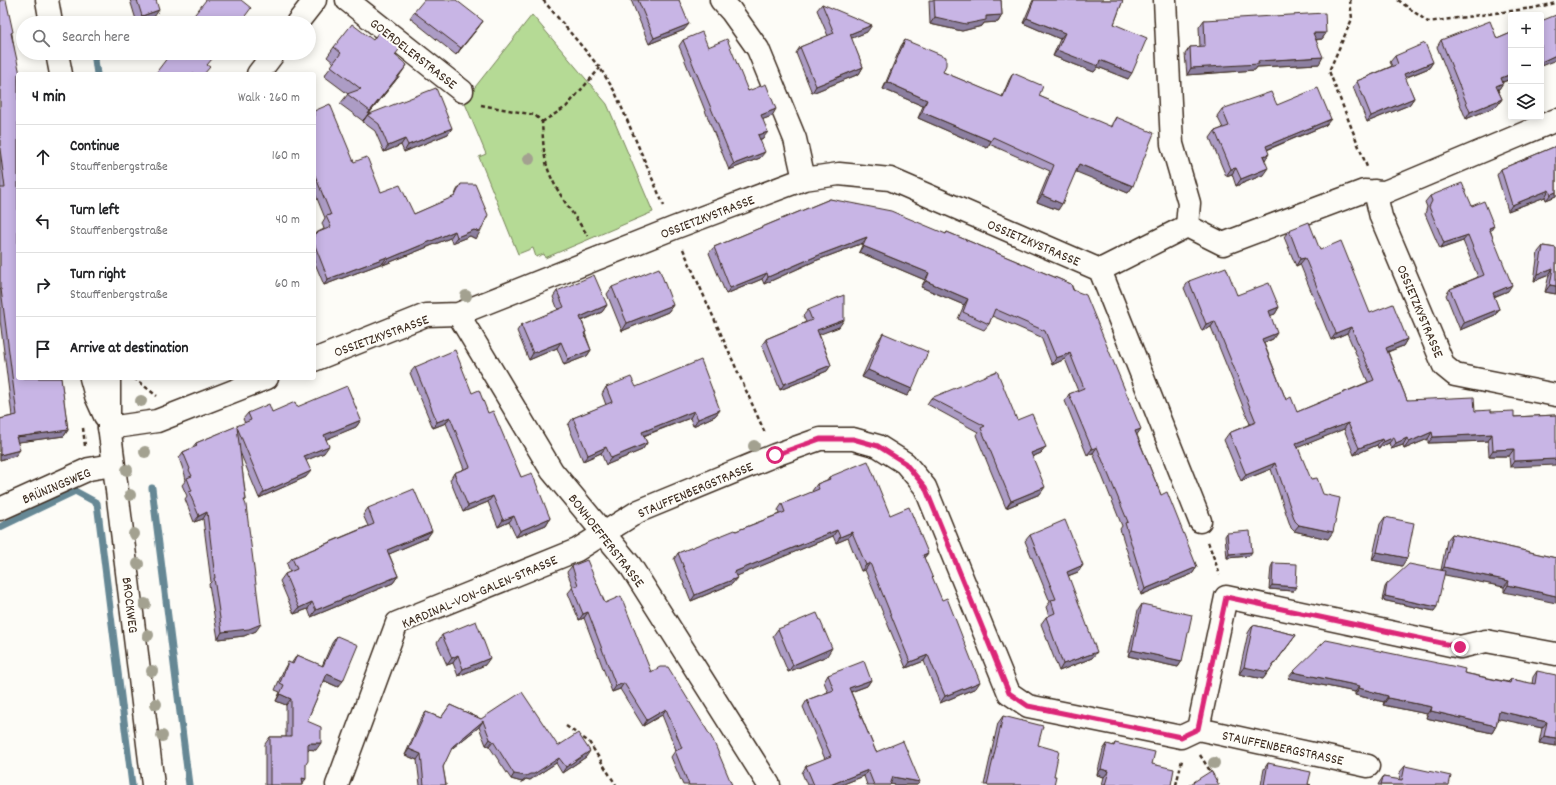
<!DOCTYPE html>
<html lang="en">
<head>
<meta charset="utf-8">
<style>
	:root { --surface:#fff; --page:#f6f6f6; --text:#202124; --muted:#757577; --line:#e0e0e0 }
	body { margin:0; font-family:Dekko,sans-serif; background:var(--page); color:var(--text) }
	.controls { position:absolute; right:12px; top:12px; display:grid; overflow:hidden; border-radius:4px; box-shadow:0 2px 10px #0003 }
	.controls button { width:36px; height:36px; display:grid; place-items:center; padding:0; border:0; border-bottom:1px solid var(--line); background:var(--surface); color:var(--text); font:20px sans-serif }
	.stop { position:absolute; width:12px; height:12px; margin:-9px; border:3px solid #db2777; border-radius:50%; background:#fff }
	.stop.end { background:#db2777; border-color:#fff; box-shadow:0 1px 4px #0008 }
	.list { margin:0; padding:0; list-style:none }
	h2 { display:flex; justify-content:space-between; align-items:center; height:52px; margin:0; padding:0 16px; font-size:17px }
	h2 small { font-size:13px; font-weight:400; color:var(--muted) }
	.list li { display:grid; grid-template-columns:26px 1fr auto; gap:12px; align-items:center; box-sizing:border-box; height:64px; padding:0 16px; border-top:1px solid var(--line) }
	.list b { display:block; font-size:15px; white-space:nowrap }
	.list p { margin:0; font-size:13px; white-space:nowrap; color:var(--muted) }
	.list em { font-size:13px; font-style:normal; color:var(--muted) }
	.icon { flex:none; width:22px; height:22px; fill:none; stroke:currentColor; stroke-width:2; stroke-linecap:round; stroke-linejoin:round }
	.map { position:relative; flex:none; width:1556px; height:785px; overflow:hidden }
	.search { position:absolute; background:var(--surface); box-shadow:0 2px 10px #0003; left:16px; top:16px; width:300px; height:44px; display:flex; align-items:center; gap:10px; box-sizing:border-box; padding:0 14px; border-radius:22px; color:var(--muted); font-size:15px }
	.panel { position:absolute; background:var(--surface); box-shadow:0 2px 10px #0003; left:16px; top:72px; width:300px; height:308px; border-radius:4px }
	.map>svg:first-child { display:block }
	.park { fill:#b5da95; stroke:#78825a }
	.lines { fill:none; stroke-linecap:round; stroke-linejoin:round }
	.stream { stroke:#668895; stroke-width:7 }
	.street-casing { stroke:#3b2a1e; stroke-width:25 }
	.secondary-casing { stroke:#3b2a1e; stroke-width:25 }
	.path { stroke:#3b2a1e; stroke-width:2.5; stroke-dasharray:4 3; stroke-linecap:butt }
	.street { stroke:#fdfcf7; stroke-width:22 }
	.secondary { stroke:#fdfcf7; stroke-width:22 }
	.tree { fill:#a3a190 }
	.wall { fill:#ac9cc5; stroke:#3b2a1e }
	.shaded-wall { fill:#8c7fa0; stroke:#3b2a1e }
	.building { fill:#c8b5e5; stroke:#3b2a1e }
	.route { stroke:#db2777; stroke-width:5 }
	.labels { text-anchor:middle; stroke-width:4; stroke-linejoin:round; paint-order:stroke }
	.street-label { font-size:14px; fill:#3b2a1e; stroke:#fdfcf7 }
</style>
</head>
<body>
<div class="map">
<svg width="1556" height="785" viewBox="0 0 1556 785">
	<rect width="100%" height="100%" fill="#fdfcf7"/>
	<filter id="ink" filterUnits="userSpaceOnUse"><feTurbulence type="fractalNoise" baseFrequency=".025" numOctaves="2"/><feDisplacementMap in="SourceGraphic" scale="8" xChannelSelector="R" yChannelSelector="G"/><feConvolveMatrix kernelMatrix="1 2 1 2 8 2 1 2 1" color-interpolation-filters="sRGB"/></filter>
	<g filter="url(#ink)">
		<path class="park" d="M532,15L607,104L653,212L545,258L544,254L536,257L533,248L518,254L479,157L486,154L464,101Z"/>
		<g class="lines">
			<path class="stream" d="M94,53L97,74
				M152,488L189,785
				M0,527L75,491L97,503L132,785"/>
			<g class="street-casing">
				<path id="street" d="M347,0L462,91
					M721,0L731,11L758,49L795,139L804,179
					M1165,0L1172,144L1189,203L1187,226
					M297,23L315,0
					M258,74L274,53
					M1375,191L1381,217L1444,366L1455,375L1556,395
					M1187,226L1223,244L1364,191L1385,192L1556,120
					M1100,270L1187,226
					M458,314L552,471L630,565L769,785
					M314,360L426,315L458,314L674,228L804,179L839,174L890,179L1100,270L1200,521
					M109,428L157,421L267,378
					M0,509L89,469L113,465
					M1198,729L1226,597L1460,647L1486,641L1556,654
					M337,785L397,623L577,550L639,511L775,455L820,439H853L878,446L905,463L925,487L1009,693L1028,706L1181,737L1198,729L1368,766"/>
			</g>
			<g class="secondary-casing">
				<path id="secondary" d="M47,0L51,23
					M57,53L61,74
					M91,378L96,396L105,416
					M109,378V425L153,785"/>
			</g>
			<path class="path" d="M543,0L600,68L615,92L664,206
				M1350,0L1352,19L1329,71L1367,167
				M1398,0L1428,22L1533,8L1556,3
				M481,105L535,115L542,122C543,137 543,152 547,166C553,188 575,216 588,236
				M542,122L566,107L600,68
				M683,249L765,433
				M134,378L157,396
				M83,428L85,446
				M1208,542L1220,575
				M566,726L589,742L616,785
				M1200,755L1219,785
				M1176,785L1182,760"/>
			<use href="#street" class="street"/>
			<use href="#secondary" class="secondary"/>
		</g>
		<g class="tree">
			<circle cx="529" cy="159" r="6"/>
			<circle cx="466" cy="296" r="6"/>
			<circle cx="141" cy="401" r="6"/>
			<circle cx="754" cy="446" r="6"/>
			<circle cx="145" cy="452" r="6"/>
			<circle cx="127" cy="470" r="6"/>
			<circle cx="130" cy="495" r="6"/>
			<circle cx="134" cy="534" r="6"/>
			<circle cx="138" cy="564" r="6"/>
			<circle cx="145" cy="604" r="6"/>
			<circle cx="148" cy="635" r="6"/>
			<circle cx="152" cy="671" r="6"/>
			<circle cx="156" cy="704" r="6"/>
			<circle cx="162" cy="736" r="6"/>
			<circle cx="1214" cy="763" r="6"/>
		</g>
		<path class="wall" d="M0,0L12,34L68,430L64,436L18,442L15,456L0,460V419L12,416L0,320Z
			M130,0H156L154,17L137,23Z
			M631,0H679L684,30L649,44Z
			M929,0H1001L1002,15L998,22L984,23L982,26L962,31L930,24Z
			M1033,0H1123L1114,24L1128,79L1098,67L1094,72L1053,56L1060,39L1023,23Z
			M822,4L867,32L851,38L863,67L859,74L812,93L796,53L800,47L828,36L817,10Z
			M414,12L483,21L456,55L410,18Z
			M1204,20L1326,33L1322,39L1316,40L1319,64L1257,67L1255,70L1187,75L1185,54L1190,47H1200L1199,27Z
			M1511,33V79L1503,82L1499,89L1498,90L1502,99L1497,106L1466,119L1437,47L1441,40L1497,39Z
			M373,40L395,55L400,75L368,115L452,128L448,134L404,152L401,145L384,152L375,131L363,122L365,118L363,121L340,104L348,94L324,76L334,63L327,57L334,47Z
			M683,40L708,47L772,116L763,119V138L760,140V158L729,170L679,46Z
			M905,40L943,72L1002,97L1009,80L1013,73L1039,96L1110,127L1116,117L1133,186L1128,193L1076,171L1058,210L1037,202L1050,171L989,144L987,148L918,118L923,106L883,89L901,46Z
			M1395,56L1433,62L1429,68L1405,78L1414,98L1409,105L1367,122L1353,87L1357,81L1392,66L1390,62Z
			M1277,105L1326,125L1267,150L1265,160L1263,175L1236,186L1232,174L1226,176L1210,138L1215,131L1223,128L1217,116L1222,109Z
			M314,111L354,162L381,192L414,214L454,197L457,190L461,184L476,239L470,236L452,243L450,238L383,265V263L324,285L314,261V234L324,229L322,223L325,218L314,191Z
			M1556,146V196L1546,200L1545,197L1508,211L1497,175L1501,169Z
			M1430,196L1472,206L1491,232L1508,291L1494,297L1499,309L1495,315L1460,330L1446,295L1450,289L1478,277L1463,241L1440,249L1425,214L1427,207L1425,202Z
			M830,199L945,234L947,232L1071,284L1137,435L1161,495L1197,567L1192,574L1141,595L1120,529L1122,526L1093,453L1087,455L1065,401L1069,394L1078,391L1065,359L1052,365L1041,337L992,316L989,324L984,330L958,319L964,305L921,287L925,280L859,252L863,243L815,261L764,284L762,279L726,294L709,253L714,247Z
			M1289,230L1320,250L1370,313L1407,339L1403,346L1388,352L1407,400L1475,411L1491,412L1514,417L1556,415L1510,467L1509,456H1489L1488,441L1428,443V439L1404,449L1403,445L1391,449L1389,443L1378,448L1377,445L1354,455L1344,429L1298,447L1328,539L1294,531L1291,528L1271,469L1241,481L1224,440L1229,433L1250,424L1211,327L1202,331L1184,288L1189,281L1279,307L1275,314L1270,315L1273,339L1264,343L1286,400L1297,412L1368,382L1347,333L1331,340L1300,264L1296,266L1284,237Z
			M1543,246L1556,248V294L1545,292L1549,275L1534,281L1538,252Z
			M612,287L673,305L668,312L622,331L607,294Z
			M557,291L607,305L602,312L582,321L586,332L585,333L591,350L587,356L564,365L557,348L529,360L517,331L521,325L558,310L553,297Z
			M808,310L839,327L819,334L831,365L827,371L780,390L762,345L766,339L806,322L803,316Z
			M883,333L912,389L907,396L862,377L878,341Z
			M415,367L472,393L488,413L521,477L550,518L546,525L516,537L509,522L498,527L488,502L463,512L450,480L454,473L464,469L446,423L433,428L410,373Z
			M606,387H636L720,410L715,416L693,426L690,418L644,436L647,443L642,450L606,465L601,453L583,461L568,425L573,418L606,405L602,394Z
			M931,398L1017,420L1046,447L1041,453L1032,457L1040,494L1006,508L976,435L978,432L927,404Z
			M297,407L361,420L356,427L326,439L324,453L306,460V477L259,498L240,452L246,500L244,501L256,631L244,636L218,639L209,584L211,582L203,519L194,522L185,499L187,496L182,485L186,480L185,476V475L179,458L183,452L192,448L196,443L245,423L243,419L248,413L272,412Z
			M829,477L890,515L928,553L924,558L976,688L940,703L924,661L906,668L865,570L861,571L848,538L836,543L833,536L736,576L732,584L691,601L674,559L678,553L736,531L779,514L778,510L782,504L813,492L812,491L817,484L827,480Z
			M368,508L427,538L389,554L398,576L393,583L311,617L308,609L294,614L280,581L285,574L290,572L287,564L292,558L368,526L363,515Z
			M1385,517L1402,566L1372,560L1380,524Z
			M1227,533L1249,556L1227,558L1225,536Z
			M1452,534L1556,558L1504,592V587L1444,574L1434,611L1382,600L1385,587L1387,584L1441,570L1447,540Z
			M1030,535L1083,565L1078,572L1068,576L1092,658L1059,671L1041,624L1046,617L1049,616L1046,607L1050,602L1025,541Z
			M1273,563L1293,591L1269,589L1271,567Z
			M572,566L605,603L651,672L732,785H683L671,757L675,751L676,750L662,715L643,726L620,689L612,692L584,618L579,620L568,593L573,587L567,572Z
			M1142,604L1182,661L1178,667L1128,656L1138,610Z
			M1253,625L1296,635L1263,679L1239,674L1248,633Z
			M778,629L827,656L788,672L773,636Z
			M442,635L485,665L458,676L453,663L447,665L437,643Z
			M337,636L338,687L324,681L307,721L316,750L308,749L303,785H265V744L270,737H286V705L276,701L280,692L275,690L284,669L288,662L291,664L297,655L322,666L332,643Z
			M1537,671L1556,746L1539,743L1542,728L1498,718L1496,726L1492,733L1426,718L1427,714L1383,705L1384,702L1355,695V692L1288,678L1464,673L1508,682L1511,679L1532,684L1533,677Z
			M828,675L871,680L867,686L851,692L876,752L920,782L917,785H896L890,784V785H867L864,776L841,785H807L802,773L806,766L825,759L803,707L807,700L828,692L824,682Z
			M450,705L481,719L586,757L562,773L556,763L530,780L526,779L522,782L511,779L489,746L486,745L479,727L451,749L443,767L446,785H420L417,760L405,755L422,717L426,712L441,718Z
			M1003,716L1038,745L1054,776V785H984L998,723Z
			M1115,743L1152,764L1171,785H1102L1104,777L1097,775L1103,750L1107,744L1113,746Z
			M1268,763L1308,784L1311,785H1261L1264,769Z
			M1405,766L1449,785H1378L1379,783L1383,777L1399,780L1400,772Z"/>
		<path class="shaded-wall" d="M159,10L154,17L137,23L142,16Z
			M1002,15L998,22L984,23L982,26L962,31L930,24L935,17L986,16Z
			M1027,18L1065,33L1060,39L1023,23Z
			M483,21L478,28L456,55L461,48Z
			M689,24L684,30L649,44L654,38Z
			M872,25L867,32L845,41L850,34Z
			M1313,33H1326L1322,39L1309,40Z
			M1057,50L1100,60L1132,73L1128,79L1098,67L1094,72L1053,56Z
			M1556,55V60L1541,66V62Z
			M1323,57L1319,64L1257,67L1255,70L1187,75L1191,68L1258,61Z
			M1433,62L1429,68L1399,80L1404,74Z
			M407,65L400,75L363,121L370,111Z
			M863,67L859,74L812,93L816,86Z
			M1511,74V79L1497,84L1501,78Z
			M887,82L927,100L923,106L883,89Z
			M1503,83L1499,89L1492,92L1496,86Z
			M1414,98L1409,105L1367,122L1371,116Z
			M1502,99L1497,106L1466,119L1470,112Z
			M776,109L772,116L756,122L761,115Z
			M922,112L991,141L987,148L918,118Z
			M1331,119L1326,125L1261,152L1266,146Z
			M452,128L448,134L404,152L408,145Z
			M768,132L763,138L754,142L758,135Z
			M405,139L401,145L384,152L388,146Z
			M765,152L760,158L729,170L734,164Z
			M1269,154L1265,160L1263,156Z
			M1079,164L1133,186L1128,193L1074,171Z
			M1236,168L1232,174L1226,176L1231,169Z
			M1268,168L1263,175L1236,186L1241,179Z
			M1549,190L1545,197L1508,211L1512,205Z
			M1556,192V196L1546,200L1551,194Z
			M1042,195L1062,204L1058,210L1037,202Z
			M1494,226L1490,232L1489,228Z
			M474,230L480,232L476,239L470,236L452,243L457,237Z
			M455,231L450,238L383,265L388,259Z
			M1468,235L1463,241L1440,249L1444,243Z
			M867,237L863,243L815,261L764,284L768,277L819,255Z
			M863,246L929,273L925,280L859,252Z
			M387,257L383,263L324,285L328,279Z
			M1305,258L1300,264L1296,266L1300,259Z
			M1553,268L1549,275L1534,281L1538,274Z
			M767,273L762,279L726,294L730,288Z
			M926,281L968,299L964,305L921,287Z
			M1512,285L1508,291L1488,299L1493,293Z
			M1550,285L1556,286V294L1545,292Z
			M607,305L602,312L576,323L580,317Z
			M673,305L668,312L622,331L627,323Z
			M1279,307L1275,314L1264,318L1269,311Z
			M1499,309L1495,315L1460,330L1464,323Z
			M844,320L839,327L813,337L817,330Z
			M1215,321L1211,327L1202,331L1206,324Z
			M1351,327L1347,333L1331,340L1336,333Z
			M1277,333L1273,339L1257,345L1262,339Z
			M1407,339L1403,346L1381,354L1386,348Z
			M561,342L557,348L529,360L533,353Z
			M591,350L587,356L564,365L568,359Z
			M1070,353L1065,359L1052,365L1056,358Z
			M831,365L827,371L780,390L784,384Z
			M868,370L912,389L907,396L862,377Z
			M720,410L715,416L693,426L698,419Z
			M694,411L690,418L637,438L642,432Z
			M450,417L446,423L433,428L437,422Z
			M361,420L356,427L320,442L324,435Z
			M1348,423L1344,429L1292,450L1296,443Z
			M1141,429L1136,436L1135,431Z
			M68,430L64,436L12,443L16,437Z
			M1432,432L1428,439L1404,449L1409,442Z
			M1492,434L1488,441L1428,443L1433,437Z
			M1394,437L1389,443L1378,448L1383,442Z
			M1407,438L1403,445L1391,449L1396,443Z
			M1382,439L1377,445L1354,455L1359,448Z
			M647,443L642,450L606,465L611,458Z
			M329,446L324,453L300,463L304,456Z
			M606,447L601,453L583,461L588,455Z
			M1046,447L1041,453L1026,459L1031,453Z
			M1097,447L1093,453L1087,455L1092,449Z
			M1514,449L1509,456H1489L1493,450Z
			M20,450L15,456L0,460V455Z
			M1556,459V465L1510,467L1514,461Z
			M1275,463L1271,469L1241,481L1246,475Z
			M311,471L306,477L259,498L264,492Z
			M1045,487L1040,494L1006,508L1011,501Z
			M493,496L488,502L463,512L468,506Z
			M207,512L203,519L194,522L199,516Z
			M514,516L509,522L498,527L503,520Z
			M550,518L546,525L516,537L520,531Z
			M1299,525L1333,532L1328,539L1294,531Z
			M837,530L833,536L730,579L734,572Z
			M432,531L427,538L382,557L387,550Z
			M852,532L848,538L836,543L840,537Z
			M1252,552L1249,556L1227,558L1229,554Z
			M1377,552L1407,558L1402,566L1372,560Z
			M928,553L923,559V555Z
			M870,563L865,570L861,571L866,565Z
			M1083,565L1078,572L1062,578L1067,572Z
			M1197,567L1192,574L1141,595L1145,589Z
			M1444,567L1509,581L1504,587L1440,574Z
			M398,576L393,583L311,617L316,610Z
			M737,578L732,584L691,601L695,595Z
			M1272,585L1296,587L1293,591L1269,589Z
			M1508,585L1556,596V603L1504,592Z
			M1385,596L1437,607L1434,611L1382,600Z
			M312,602L308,609L294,614L299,608Z
			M588,612L584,618L579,620L583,614Z
			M261,624L256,631L244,636L218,639L222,632Z
			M1296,635L1263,679L1239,674L1244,667Z
			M832,648L827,656L788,672L793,665Z
			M1132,650L1182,661L1178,667L1128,656Z
			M1097,652L1092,658L1059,671L1063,664Z
			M458,655L453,663L447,665L452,658Z
			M928,655L924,661L906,668L910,662Z
			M490,658L485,665L458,676L463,669Z
			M1293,672L1360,686L1355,692L1288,678Z
			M327,674L343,681L338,687L323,680Z
			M871,680L867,686L845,694L849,688Z
			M980,682L976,688L940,703L945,696Z
			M624,683L620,689L612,692L616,686Z
			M1359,688L1388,696L1384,702L1355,695Z
			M280,694L291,699L286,705L276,701Z
			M1388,698L1432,707L1427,714L1383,705Z
			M666,709L662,715L643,726L647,720Z
			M1431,711L1496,726L1492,733L1426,718Z
			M1499,711L1547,722L1542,728L1495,718Z
			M483,721L479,727L449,751L453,746Z
			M1544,736L1556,738V746L1539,743Z
			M490,739L493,741L489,746L486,745Z
			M308,743H321L316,750L304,749Z
			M409,749L421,754L417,760L405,755Z
			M590,751L586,757L562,773L566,767Z
			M559,758L556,763L530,780L526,779L522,782L511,779L514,774Z
			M1101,769L1109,771L1104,777L1097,775Z
			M868,770L864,776L841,785H830Z
			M893,777L920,782L917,785H896L889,784Z
			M302,778L306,779L301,785Z"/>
		<path class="building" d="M0,0H6L13,32L11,33L20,74H18V378H61L68,430L16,437L20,450L0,455V419L17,415L1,289H0V188H5L0,149Z
			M137,0H156L159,10L142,16Z
			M206,0H241L251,8L240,23H188Z
			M424,0H456L483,21L461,48L414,12Z
			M638,0H679L689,24L654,38Z
			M934,0H1001L1002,15L986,16V20L966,24L935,17Z
			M1034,0H1123L1114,24L1147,38L1132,73L1100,60L1098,66L1057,50L1065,33L1027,18Z
			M822,4L872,25L850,34L863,67L816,86L800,47L834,33Z
			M1325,13L1326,33H1313L1323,57L1258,61L1259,64L1191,68L1190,47L1205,46L1204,20Z
			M1556,15V55L1541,62V21Z
			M1490,21L1497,39L1511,33V74L1501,78L1503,83L1496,86L1502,99L1470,112L1441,40Z
			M352,24L373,40L380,30L401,47L395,55L407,65L370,111L347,94L361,89L331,66L341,53L334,47Z
			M702,32L708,47L727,39L748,91L766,84L776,109L761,115L768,132L758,135L765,152L734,164L683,40Z
			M905,40L946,57V65L943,72L1003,97L1013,73L1043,86L1039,96L1112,127L1116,117L1154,133L1133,186L1079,164L1062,204L1042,195L1054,165L993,137L991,141L922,112L927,100L887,82Z
			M1425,43L1433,62L1404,74L1414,98L1371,116L1357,81L1398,64L1395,56Z
			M171,53H217L207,65L210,67L204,74H155Z
			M436,88L452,128L408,145L405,139L388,146L379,124L367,115Z
			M1318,88L1331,119L1266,146L1269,154L1263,156L1268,168L1241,179L1236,168L1231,169L1215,131L1229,126L1222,109L1271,92L1277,105Z
			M330,104L354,162L367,157L381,192L400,185L414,214L455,196L461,184H475L488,215L480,232L474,230L457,237L455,231L388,259L387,257L328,279L314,243V234L331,227L326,216L331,215L314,173V111Z
			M1556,146V192L1551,194L1549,190L1512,205L1501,169Z
			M1462,183L1472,206L1484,201L1494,226L1489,228L1512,285L1493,293L1499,309L1464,323L1450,289L1484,275L1468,235L1444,243L1429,207L1432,201L1430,196Z
			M830,199L891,211L946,234L947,232L1071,284L1073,290L1086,295L1141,429L1135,431L1161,495L1167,492L1197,567L1145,589L1125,523L1128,522L1097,447L1092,449L1069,394L1084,388L1070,353L1056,358L1045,331L995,309L989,324L963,312L968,299L926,281L929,273L863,246L867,237L819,255L768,277L767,273L730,288L714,247Z
			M1309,222L1320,250L1341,241L1370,313L1393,304L1407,339L1386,348L1407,400L1474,397L1475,411L1491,410V412L1514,411V417L1556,415V459L1514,461V449L1493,450L1492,434L1433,437L1432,432L1409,442L1407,438L1396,443L1394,437L1383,442L1382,439L1359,448L1348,423L1296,443L1311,479L1317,478L1323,494L1340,498L1333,532L1299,525L1295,521L1275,463L1246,475L1229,433L1256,422L1215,321L1206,324L1189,281L1226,267L1237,295L1269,283L1279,307L1269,311L1277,333L1262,339L1286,400L1291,397L1297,412L1374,380L1351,327L1336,333L1305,258L1300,259L1289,230Z
			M1543,246L1556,248V286L1550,285L1553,268L1538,274Z
			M659,268L673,305L627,323L612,287Z
			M594,275L607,305L580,317L586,332L584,333L591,350L568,359L561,342L533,353L521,325L564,307L557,291Z
			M844,295V320L817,330L831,365L784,384L766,339L812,320L808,310Z
			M883,333L928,352L912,389L868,370Z
			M455,350L472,393L479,390L488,413L493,411L521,477L532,473L550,518L520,531L514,516L503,520L493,496L468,506L454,473L470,467L450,417L437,422L415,367Z
			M701,360L720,410L698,419L694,411L642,432L647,443L611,458L606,447L588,455L573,418L612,402L606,387L631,377L636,387Z
			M997,371L1017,420L1032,414L1046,447L1031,453L1045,487L1011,501L981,428L985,426L931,398Z
			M347,386L361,420L324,435L329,446L304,456L311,471L264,492L237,427L246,500H244L246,505L261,624L249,629L222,632L214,578H215L207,512L199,516L189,492L192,491L187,478L192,476L189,470L190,469L183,452L197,446L196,443L251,420L248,413L269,404L272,412L295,402L297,407Z
			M868,461L890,515L909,507L928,553L923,555L942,600L947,598L980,682L945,696L928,655L910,662L870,563L866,565L852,532L840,537L837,530L734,572L737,578L695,595L678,553L735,530L736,531L785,512L782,504L819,489L817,484L830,479L829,477Z
			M414,489L432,531L387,550L398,576L316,610L312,602L299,608L285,574L297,569L292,558L374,524L368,508Z
			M1385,517L1414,523L1407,558L1377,552Z
			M1065,520L1083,565L1067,572L1097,652L1063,664L1046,617L1055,613L1051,600L1056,599L1030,535Z
			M1250,531L1252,552L1229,554L1227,533Z
			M1452,534L1556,558V596L1508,585L1509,581L1444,567Z
			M587,560L605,603L621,596L651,672L660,667H668L713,740L732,785H689L675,751L682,748L666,709L647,720L624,683L616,686L588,612L583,614L572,587L578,585L572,566Z
			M1273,563L1297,564L1296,587L1272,585Z
			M1409,564L1445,571L1437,607L1385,596L1387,584Z
			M1142,604L1192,615L1182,661L1132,650Z
			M817,613L832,648L793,665L778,629Z
			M476,621L490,658L463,669L458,655L452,658L442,635Z
			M1253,625L1296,635L1268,672L1244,667Z
			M337,636L358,645L343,681L327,674L307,721L321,727V743H308V761L306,764V779L302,778L303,785H270V737H291V699L280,694L284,685L280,683L288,662L293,664L297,655L323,666Z
			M1326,640L1457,667L1465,669L1464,673L1510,683L1511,679L1535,684L1537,671L1556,675V738L1544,736L1547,722L1499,711L1496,726L1431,711L1432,707L1388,698V696L1359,688L1360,686L1293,672Z
			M864,661L871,680L849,688L876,752L903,741L920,782L893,777L890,785H874L868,770L830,785H814L806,766L831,756L807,700L834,690L828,675Z
			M522,692L558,746L578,733L590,751L566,767L559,758L534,774H530L526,776L514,774L493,741L490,739L483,721L453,746L443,767L446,785H424L421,754L409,749L426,712L441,718L450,705L481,719Z
			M1003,716L1043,726L1038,745L1059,751L1054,776H1056L1054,785H987Z
			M1115,743L1155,752L1152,764L1174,769L1171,785H1105L1109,771L1101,769L1107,744L1114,746Z
			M1268,763L1311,772L1308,784L1311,785H1264Z
			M1405,766L1451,776L1449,785H1381L1383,777L1402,780Z
			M1211,771L1219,785H1189Z"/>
	</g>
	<g class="lines" filter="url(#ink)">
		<path class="route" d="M775,455L820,439H853L878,446L905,463L925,487L1009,693L1028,706L1181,737L1198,729L1226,597L1460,647"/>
	</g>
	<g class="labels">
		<g class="street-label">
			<text transform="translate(414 53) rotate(38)" y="5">GOERDELERSTRASSE</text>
			<text transform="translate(707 216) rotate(-21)" y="5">OSSIETZKYSTRASSE</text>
			<text transform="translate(1034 242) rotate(23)" y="5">OSSIETZKYSTRASSE</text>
			<text transform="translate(1421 311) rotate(67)" y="5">OSSIETZKYSTRASSE</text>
			<text transform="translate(381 335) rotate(-20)" y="5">OSSIETZKYSTRASSE</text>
			<text transform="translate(56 485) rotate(-23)" y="5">BRÜNINGSWEG</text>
			<text transform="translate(695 489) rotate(-23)" y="5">STAUFFENBERGSTRASSE</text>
			<text transform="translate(607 540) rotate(52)" y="5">BONHOEFFERSTRASSE</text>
			<text transform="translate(479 591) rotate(-23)" y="5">KARDINAL-VON-GALEN-STRASSE</text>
			<text transform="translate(131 605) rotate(83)" y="5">BROCKWEG</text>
			<text transform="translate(1283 747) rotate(12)" y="5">STAUFFENBERGSTRASSE</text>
		</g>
	</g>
</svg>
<div class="controls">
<button>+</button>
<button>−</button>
<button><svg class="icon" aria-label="layers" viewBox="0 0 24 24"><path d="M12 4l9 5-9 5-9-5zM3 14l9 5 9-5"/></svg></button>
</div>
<div class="stop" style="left:775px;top:455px"></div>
<div class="stop end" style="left:1460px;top:647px"></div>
<div class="search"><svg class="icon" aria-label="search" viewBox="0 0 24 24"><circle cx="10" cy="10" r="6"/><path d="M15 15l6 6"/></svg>Search here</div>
<section class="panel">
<h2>4 min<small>Walk · 260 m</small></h2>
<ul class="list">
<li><svg class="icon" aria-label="ahead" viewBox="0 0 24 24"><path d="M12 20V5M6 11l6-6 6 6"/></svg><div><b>Continue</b><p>Stauffenbergstraße</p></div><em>160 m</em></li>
<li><svg class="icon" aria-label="left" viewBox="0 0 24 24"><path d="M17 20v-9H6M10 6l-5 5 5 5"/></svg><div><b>Turn left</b><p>Stauffenbergstraße</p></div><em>40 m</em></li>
<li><svg class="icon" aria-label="right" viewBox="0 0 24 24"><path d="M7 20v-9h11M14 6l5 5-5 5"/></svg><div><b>Turn right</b><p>Stauffenbergstraße</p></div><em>60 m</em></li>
<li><svg class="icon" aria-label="arrive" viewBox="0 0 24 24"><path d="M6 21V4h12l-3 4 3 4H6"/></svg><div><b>Arrive at destination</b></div></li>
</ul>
</section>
</div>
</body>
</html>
